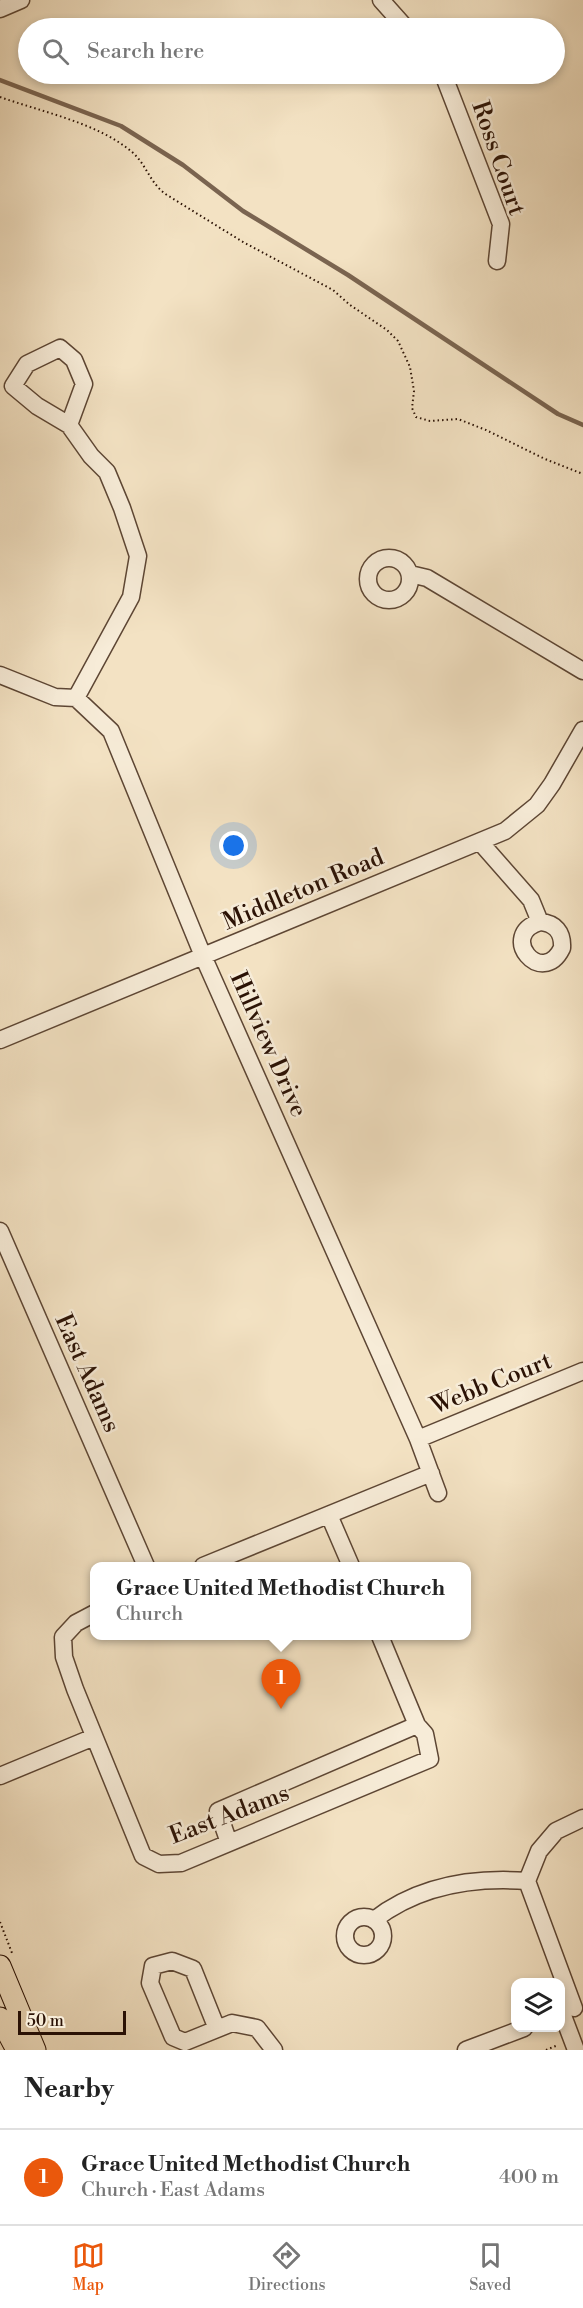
<!DOCTYPE html>
<html lang="en">
<head>
<meta charset="utf-8">
<style>
	:root { --surface:#fff; --page:#f2f2f2; --text:#222; --muted:#767676; --line:#e0e0e0; --accent:#ea580c }
	body { margin:0; font-family:"Libre Bodoni",serif; background:var(--page); color:var(--text) }
	.controls { position:absolute; right:18px; bottom:18px; display:grid; overflow:hidden; border-radius:12px; box-shadow:0 3px 9px #0003 }
	.controls button { width:54px; height:54px; display:grid; place-items:center; padding:0; border:0; border-bottom:2px solid var(--line); background:var(--surface); color:var(--text); font:30px sans-serif }
	.scale { position:absolute; left:18px; bottom:15px; width:108px; box-sizing:border-box; padding-left:6px; border:3px solid #2b1205; border-top:0; font-size:16px; line-height:21px; white-space:nowrap; color:#2b1205; -webkit-text-stroke:4px #f7ecd8; paint-order:stroke }
	.you { position:absolute; left:234px; top:846px; width:21px; height:21px; margin:-15px; border:4px solid #fff; border-radius:50%; background:#1a73e8; box-shadow:0 0 0 9px #1a73e833 }
	.badge { display:grid; place-items:center; width:39px; height:39px; border-radius:50%; background:var(--accent); color:#fff; font-size:20px; font-weight:700 }
	.pin { position:absolute; translate:-50% -50px; filter:drop-shadow(0 2px 3px #0008) }
	.pin::after { content:''; position:absolute; top:32px; width:21px; height:18px; background:inherit; clip-path:polygon(0 0,100% 0,50% 100%) }
	.popup { position:absolute; left:90px; top:1562px; width:381px; height:78px; box-sizing:border-box; display:grid; place-content:center; border-radius:12px; background:var(--surface); filter:drop-shadow(0 2px 4px #0005); font-size:20px; white-space:nowrap; color:var(--muted) }
	.popup b { font-size:22px; color:var(--text) }
	.popup::after { content:''; position:absolute; left:50%; top:100%; margin-left:-12px; border:12px solid transparent; border-top-color:var(--surface) }
	.list { margin:0; padding:0; list-style:none }
	h2 { display:flex; justify-content:space-between; align-items:center; height:78px; margin:0; padding:0 24px; font-size:26px }
	h2 small { font-size:20px; font-weight:400; color:var(--muted) }
	.list li { display:grid; grid-template-columns:39px 1fr auto; gap:18px; align-items:center; box-sizing:border-box; height:96px; padding:0 24px; border-top:2px solid var(--line) }
	.list b { display:block; font-size:22px; white-space:nowrap }
	.list p { margin:0; font-size:20px; white-space:nowrap; color:var(--muted) }
	.list em { font-size:20px; font-style:normal; color:var(--muted) }
	.icon { flex:none; width:33px; height:33px; fill:none; stroke:currentColor; stroke-width:2; stroke-linecap:round; stroke-linejoin:round }
	.map { position:relative; flex:none; width:583px; height:2050px; overflow:hidden }
	.search { position:absolute; background:var(--surface); box-shadow:0 3px 9px #0003; left:18px; right:18px; top:18px; height:66px; display:flex; align-items:center; gap:15px; box-sizing:border-box; padding:0 21px; border-radius:33px; color:var(--muted); font-size:22px }
	.sheet { height:174px; background:var(--surface) }
	nav { display:flex; justify-content:space-around; align-items:center; box-sizing:border-box; height:84px; border-top:2px solid var(--line); background:var(--surface); font-size:16px; color:var(--muted) }
	nav a { display:grid; justify-items:center; gap:3px }
	nav .on { color:var(--accent) }
	.map>svg:first-child { display:block }
	.lines { fill:none; stroke-linecap:round; stroke-linejoin:round }
	.stream { stroke:#7a6450; stroke-width:4.5 }
	.minor-casing { stroke:#5d4634; stroke-width:19 }
	.major-casing { stroke:#2b1205; stroke-width:23 }
	.path { stroke:#2b1205; stroke-width:2; stroke-dasharray:1.5 3; stroke-linecap:butt }
	.minor { stroke:#f7ecd8; stroke-width:16 }
	.major { stroke:#f3e2c3; stroke-width:21 }
	.labels { text-anchor:middle; stroke-width:5; stroke-linejoin:round; paint-order:stroke }
	.street-label { font-size:24px; fill:#2b1205; stroke:#f7ecd8 }
</style>
</head>
<body>
<div class="map">
<svg width="583" height="2050" viewBox="0 0 583 2050">
	<rect width="100%" height="100%" fill="#f3e2c3"/>
	<filter id="stains"><feTurbulence type="fractalNoise" baseFrequency=".00333" numOctaves="4"/><feColorMatrix values="0 0 0 0 .2 0 0 0 0 .09 0 0 0 0 .02 0 0 0 .5 -.17"/></filter>
	<radialGradient id="worn" r=".72"><stop offset=".6" stop-color="#630" stop-opacity="0"/><stop offset="1" stop-color="#630" stop-opacity=".3"/></radialGradient>
	<g class="lines">
		<path class="stream" d="M0,80L121,126L183,165L243,211L348,275L558,414L583,425"/>
		<g class="minor-casing">
			<path id="minor" d="M381,0L406,28
				M0,9L21,0
				M443,74L501,224L497,261
				M13,386L37,406L69,425L91,456L107,472L122,508L138,556L131,597L76,698
				M13,386L27,364L60,348L74,360L84,384L69,425
				M368 579a21 21 0 1 1 42 0a21 21 0 1 1-42 0Z
				M410,574L427,578L583,671
				M0,675L55,697L76,698L111,731L203,956L418,1439L438,1493
				M480,842L531,900L540,922C555,923 563,932 562,948C542,989 497,935 540,922
				M0,1040L505,831L537,805L552,784L583,730
				M0,1231L146,1566
				M418,1439L583,1371
				M329,1515L351,1566
				M203,1566L431,1473
				M95,1613L76,1623L63,1637L64,1657L75,1689L143,1856L159,1864L181,1863L430,1759L425,1734L417,1725L380,1636
				M0,1776L94,1737
				M229,1843L218,1811L417,1725
				M527,1881L574,2008
				M527,1881L539,1851L556,1831L583,1818
				M345 1936a19 19 0 1 1 38 0a19 19 0 1 1-38 0Z
				M374,1920C418,1886 472,1877 527,1881
				M562,2013L576,2050
				M217,2029L193,1969L172,1961L153,1966L150,1983L173,2037L185,2042L232,2023L257,2028L274,2050
				M466,2050L524,2028"/>
		</g>
		<g class="major-casing">
			<path id="major" d="M0,1966L35,2050
				M0,2018L17,2050"/>
		</g>
		<path class="path" d="M0,97C42,112 98,123 132,152C147,165 150,184 167,195L243,242L333,290L350,305L387,330L398,341L410,367L414,391L412,408L416,417L430,421L458,419L486,430L545,459L583,474
			M0,1922L12,1953
			M546,2050L558,2045"/>
		<use href="#minor" class="minor"/>
		<use href="#major" class="major"/>
	</g>
	<g class="labels">
		<g class="street-label">
			<text transform="translate(499 158) rotate(71)" y="8">Ross Court</text>
			<text transform="translate(303 889) rotate(-23)" y="8">Middleton Road</text>
			<text transform="translate(269 1044) rotate(66)" y="8">Hillview Drive</text>
			<text transform="translate(88 1373) rotate(66)" y="8">East Adams</text>
			<text transform="translate(491 1383) rotate(-22)" y="8">Webb Court</text>
			<text transform="translate(229 1814) rotate(-21)" y="8">East Adams</text>
		</g>
	</g>
	<rect width="100%" height="100%" filter="url(#stains)"/>
	<rect width="100%" height="100%" fill="url(#worn)"/>
</svg>
<div class="controls">
<button><svg class="icon" aria-label="layers" viewBox="0 0 24 24"><path d="M12 4l9 5-9 5-9-5zM3 14l9 5 9-5"/></svg></button>
</div>
<div class="scale">50 m</div>
<div class="you"></div>
<div class="pin badge" style="left:281px;top:1709px">1</div>
<div class="popup"><b>Grace United Methodist Church</b>Church</div>
<div class="search"><svg class="icon" aria-label="search" viewBox="0 0 24 24"><circle cx="10" cy="10" r="6"/><path d="M15 15l6 6"/></svg>Search here</div>
</div>
<section class="sheet">
<h2>Nearby<small></small></h2>
<ul class="list">
<li><span class="badge">1</span><div><b>Grace United Methodist Church</b><p>Church · East Adams</p></div><em>400 m</em></li>
</ul>
</section>
<nav>
<a class="on"><svg class="icon" aria-label="map" viewBox="0 0 24 24"><path d="M3 6l6-2 6 2 6-2v14l-6 2-6-2-6 2zM9 4v14M15 6v14"/></svg>Map</a>
<a><svg class="icon" aria-label="directions" viewBox="0 0 24 24"><path d="M12 3l9 9-9 9-9-9zM9 14v-3h6M13 9l2 2-2 2"/></svg>Directions</a>
<a><svg class="icon" aria-label="saved" viewBox="0 0 24 24"><path d="M7 4h10v16l-5-4-5 4z"/></svg>Saved</a>
</nav>
</body>
</html>
